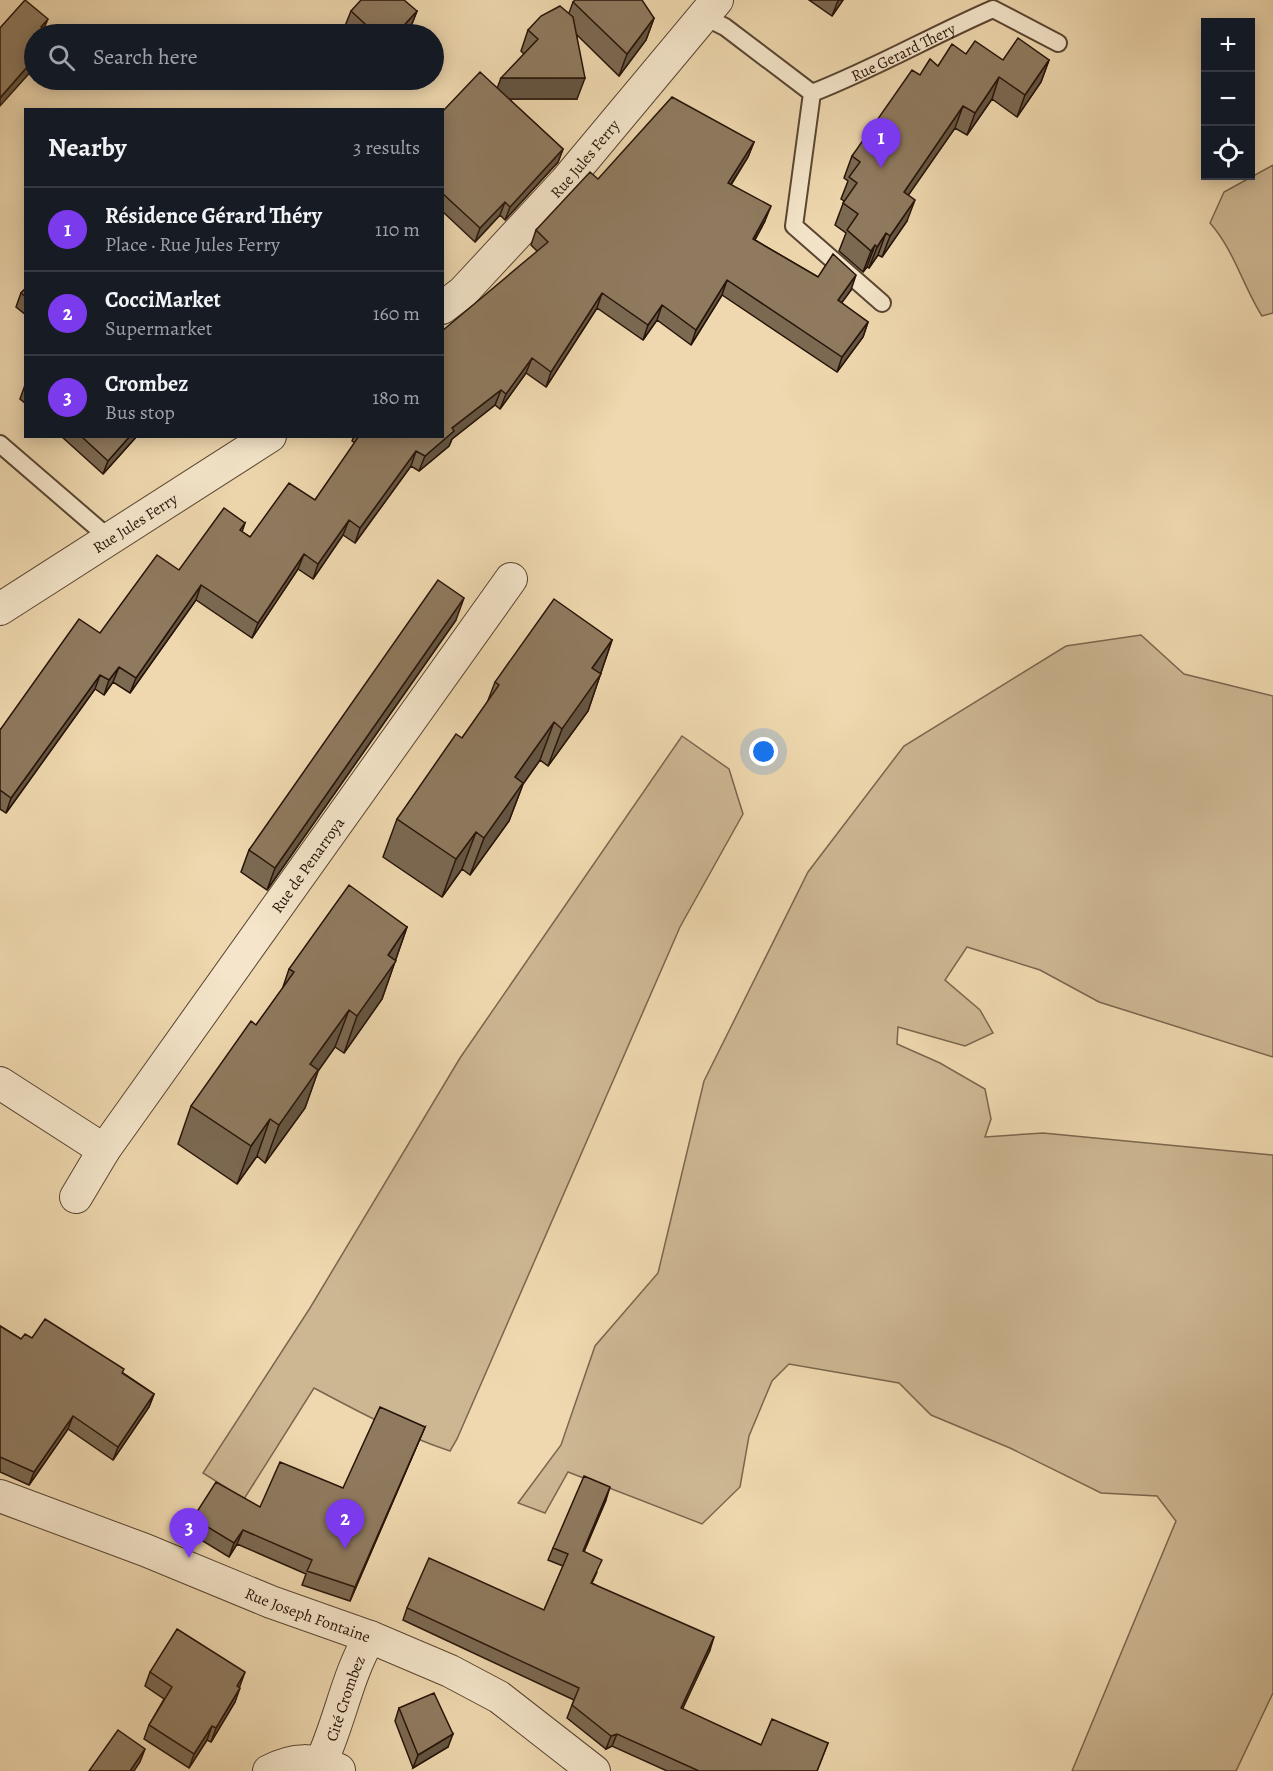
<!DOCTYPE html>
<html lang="en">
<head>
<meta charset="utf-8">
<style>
	:root { --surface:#171b24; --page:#20242c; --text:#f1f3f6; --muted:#9ea1a6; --line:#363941; --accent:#7c3aed }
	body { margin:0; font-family:Alegreya,serif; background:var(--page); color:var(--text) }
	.controls { position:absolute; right:18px; top:18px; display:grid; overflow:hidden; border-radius:0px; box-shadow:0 3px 15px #0003 }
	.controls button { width:54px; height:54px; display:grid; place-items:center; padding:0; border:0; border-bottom:2px solid var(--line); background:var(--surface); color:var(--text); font:30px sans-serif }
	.you { position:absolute; left:764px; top:752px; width:21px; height:21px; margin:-15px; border:4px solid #fff; border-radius:50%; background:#1a73e8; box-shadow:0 0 0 9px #1a73e833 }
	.badge { display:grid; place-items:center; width:39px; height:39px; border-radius:50%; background:var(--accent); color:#fff; font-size:20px; font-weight:700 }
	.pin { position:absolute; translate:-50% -50px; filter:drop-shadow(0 2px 3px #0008) }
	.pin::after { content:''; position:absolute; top:32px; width:21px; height:18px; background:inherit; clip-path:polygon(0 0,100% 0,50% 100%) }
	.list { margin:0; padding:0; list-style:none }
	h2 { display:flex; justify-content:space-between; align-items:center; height:78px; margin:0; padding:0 24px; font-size:26px }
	h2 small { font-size:20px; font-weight:400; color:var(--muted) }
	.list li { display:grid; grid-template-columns:39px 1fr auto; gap:18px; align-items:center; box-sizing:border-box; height:84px; padding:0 24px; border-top:2px solid var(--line) }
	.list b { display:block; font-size:22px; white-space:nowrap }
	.list p { margin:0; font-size:20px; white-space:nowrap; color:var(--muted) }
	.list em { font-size:20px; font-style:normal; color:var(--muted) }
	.icon { flex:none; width:33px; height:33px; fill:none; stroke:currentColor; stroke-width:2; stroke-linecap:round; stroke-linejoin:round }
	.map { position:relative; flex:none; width:1273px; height:1771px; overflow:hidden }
	.search { position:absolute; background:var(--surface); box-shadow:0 3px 15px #0003; left:24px; top:24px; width:420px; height:66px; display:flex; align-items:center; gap:15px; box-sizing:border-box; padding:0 21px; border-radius:33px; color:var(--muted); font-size:22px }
	.panel { position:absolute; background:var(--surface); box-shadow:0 3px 15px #0003; left:24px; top:108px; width:420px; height:330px; border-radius:0px }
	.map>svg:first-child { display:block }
	.green { fill:#cdb793; stroke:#7a664e; stroke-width:1.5 }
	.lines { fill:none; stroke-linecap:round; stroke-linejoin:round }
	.service-casing { stroke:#594532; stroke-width:20 }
	.minor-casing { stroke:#594532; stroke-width:34 }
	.service { stroke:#f5e6cb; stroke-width:16 }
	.minor { stroke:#f5e6cb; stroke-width:32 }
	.wall { fill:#7b6952; stroke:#271409; stroke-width:1.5 }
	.shaded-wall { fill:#645542; stroke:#271409; stroke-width:1.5 }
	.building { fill:#8f7a5f; stroke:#271409; stroke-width:1.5 }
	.labels { text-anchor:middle; stroke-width:5; stroke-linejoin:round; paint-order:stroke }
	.street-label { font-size:16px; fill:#271409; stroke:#f5e6cb }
</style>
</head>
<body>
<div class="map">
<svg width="1273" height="1771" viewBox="0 0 1273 1771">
	<rect width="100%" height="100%" fill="#efd8af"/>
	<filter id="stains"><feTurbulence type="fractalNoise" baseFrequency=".00333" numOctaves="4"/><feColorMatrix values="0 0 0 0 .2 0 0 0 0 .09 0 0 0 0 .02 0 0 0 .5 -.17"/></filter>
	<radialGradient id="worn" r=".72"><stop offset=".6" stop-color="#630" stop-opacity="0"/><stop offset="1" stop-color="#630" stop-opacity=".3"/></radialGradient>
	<path class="green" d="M1273,165V313L1262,316C1243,286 1234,250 1210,223L1224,192Z
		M1141,635L1184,674L1273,696V1057L1099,1002L1040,970L967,947L945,980L980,1010L993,1033L965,1046L898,1027L897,1044L940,1063L985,1089L991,1119L985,1137L1043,1133L1273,1155V1693L1236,1771H1072L1176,1521L1157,1496L1101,1493L1010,1448L931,1415L899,1383L789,1364L772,1381L749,1436L740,1487L702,1524L568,1472L545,1513L518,1503L561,1445L595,1346L658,1273L704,1081L808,872L904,746L1066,646Z
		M682,736L729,769L743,814L680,927L457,1439L450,1451C402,1435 359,1412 314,1388L244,1499L203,1473L310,1308L460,1058Z"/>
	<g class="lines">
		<g class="service-casing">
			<g id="service">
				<path d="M705,17L725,27L812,93L794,226L882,303"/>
				<path id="s1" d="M812,93C874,69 931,36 993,9L1058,43"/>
				<path d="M0,444L109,538"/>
			</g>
		</g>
		<g class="minor-casing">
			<g id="minor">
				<path id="s2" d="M442,308L463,292L566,181L717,0"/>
				<path id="s3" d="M0,609L270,436"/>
				<path id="s4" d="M0,1083L104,1150L511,579"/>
				<path d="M76,1197L104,1150"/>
				<path id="s5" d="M0,1496L145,1550L271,1602L370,1637L450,1671L499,1697L594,1771"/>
				<path id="s6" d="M321,1762C340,1722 347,1675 370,1637"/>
				<path d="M269,1771C294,1758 313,1758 339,1770"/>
			</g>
		</g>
		<use href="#service" class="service"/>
		<use href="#minor" class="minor"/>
	</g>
	<path class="wall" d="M809,0H843L832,16Z
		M573,2L654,18L646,40L619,76L577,35V99H509L563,149L558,162L505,220L500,215L475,242L442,211V112L497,88L524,54L521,51L528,30L569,13Z
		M351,11H417L411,26L404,34H354L345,26Z
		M966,54L1003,60H1049L1041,82L1017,117L992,99L967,135L955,128L908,195L907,221L882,257L878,255L869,268L867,267L863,272L839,251L846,233L835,225L844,201L841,199L848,181L844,178L852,156L920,75L938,66Z
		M754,142L748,157L731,185L765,221L755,240L818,277L851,290L841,303L868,322L863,337L837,372L722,295L691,345L657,320L643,340L597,308L546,387L526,373L500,409L495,405L452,439L449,446L419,471L411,466L355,543L343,535L313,579L298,569L252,638L196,600L130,693L113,682L104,695L95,689L6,813L0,809V730L100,633L179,570L245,523L242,532L250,537L315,500L355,443L352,441L354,436H442L537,251L531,245L536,230L598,179Z
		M26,288V315L16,307L21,293Z
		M25,385H26V404L20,399Z
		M61,436H137L103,474Z
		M456,620L267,890L241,872L249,850Z
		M612,640L588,711L548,766L540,760L523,784L509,821L470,875L462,869L442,897L383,857L397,819L462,738L487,703L495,682Z
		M407,927L382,999L344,1053L335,1047L318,1071L305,1108L265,1163L257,1156L237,1184L178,1144L191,1106L256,1025L282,990L289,969Z
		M0,1326L21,1339L32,1338L123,1373L154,1394L149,1407L113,1460L68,1429L29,1485L0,1472Z
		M425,1427L419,1441L350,1601L302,1585L306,1574L237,1544L229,1557L188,1532L193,1518L260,1507L343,1488Z
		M606,1500L584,1552L597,1572L592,1583L710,1650L682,1709L761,1745L828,1743L817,1771H667L612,1746L606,1749L567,1718L574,1700L403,1620L407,1608L544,1610L563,1566L548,1560L553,1548Z
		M150,1672L239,1687L235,1702L211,1742L207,1740L189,1768L144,1739L149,1725L164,1699L145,1686Z
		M399,1708L448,1747L413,1768L395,1721Z"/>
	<path class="shaded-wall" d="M839,0H843L832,16L837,3Z
		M417,11L411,26L404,34H396Z
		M654,18L646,40L619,76L627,54Z
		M48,19L42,33L41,27Z
		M34,59V68L0,106V98Z
		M1049,60L1041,82L1017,117L1025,95Z
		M999,77L992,99L967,135L975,113Z
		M501,78H585L577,99H493Z
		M963,106L955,128L896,213L904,192Z
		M754,142L748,157L722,198L728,183Z
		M563,149L558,162L505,220L510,207Z
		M915,200L907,221L882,257L890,236Z
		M505,202L500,215L475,242L480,228Z
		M771,206L765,221L747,254L753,239Z
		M886,233L878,255L869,268L877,247Z
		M875,245L867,267L863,272L871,251Z
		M856,275L851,290L833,315L838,300Z
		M727,280L722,295L691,345L696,330Z
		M602,293L597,308L546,387L551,372Z
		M662,305L657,320L643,340L648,325Z
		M868,322L863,337L837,372L842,357Z
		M532,358L526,373L500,409L506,394Z
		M501,390L495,405L452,439L449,446L419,471L425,456L452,428Z
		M130,436H137L103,474L108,461Z
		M416,451L411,466L355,543L360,528Z
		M349,520L343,535L313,579L318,564Z
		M304,554L298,569L252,638L258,623Z
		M201,585L196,600L130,693L136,678Z
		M464,598L456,620L267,890L275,868Z
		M612,640L588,711L548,766L562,729L592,668Z
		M119,667L113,682L104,695L109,680Z
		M100,675L95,689L6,813L11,798Z
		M554,722L540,760L523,784L509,821L470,875L484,838L515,777Z
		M476,832L462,869L442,897L456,859Z
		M407,927L382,999L344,1053L357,1016L388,955Z
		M349,1010L335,1047L318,1071L305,1108L265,1163L279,1125L310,1064Z
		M270,1119L257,1156L237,1184L251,1146Z
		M154,1394L149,1407L113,1460L118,1447Z
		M73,1416L68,1429L29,1485L34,1472Z
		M425,1427L419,1441L350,1601L355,1587Z
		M610,1487L606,1500L578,1564L583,1551Z
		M243,1530L237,1544L229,1557L234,1543Z
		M714,1637L710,1650L677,1721L681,1708Z
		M245,1672L240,1686L232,1700L237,1686Z
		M240,1688L235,1702L211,1742L216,1728Z
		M212,1726L207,1740L189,1768L194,1754Z
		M453,1734L448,1747L413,1768L418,1755Z
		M617,1734L612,1746L606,1749L611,1736Z
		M145,1749L140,1762L134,1771H130Z"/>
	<path class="building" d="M25,0L48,19L41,27L49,34H34V59L0,98V28Z
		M361,0H404L417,11L396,34H376L351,11Z
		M575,0H642L654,18L627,54L573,2Z
		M560,6L573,17L585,78H501L538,39L528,30L541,16Z
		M1018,38L1049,60L1025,95L999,77L975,113L963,106L904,192L915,200L890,236L886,233L877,247L875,245L871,251L847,230L858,214L843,203L857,183L849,177L860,162L852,156L912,70L920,75L930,59L938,66L952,44L966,54L975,41L1003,60Z
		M480,72L563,149L510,207L505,202L480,228L442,193V112Z
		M672,97L754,142L728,183L771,206L753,239L818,277L833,254L856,275L838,300L868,322L842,357L727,280L696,330L662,305L648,325L602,293L551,372L532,358L506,394L501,390L452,428L454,431L425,456L416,451L360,528L349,520L318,564L304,554L258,623L201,585L136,678L119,667L109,680L100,675L11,798L0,790V730L79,619L100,633L157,555L179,570L224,508L245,523L240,530L250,537L289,483L315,500L359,436H442V331L548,242L536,230L590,172L598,179Z
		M26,288V297L21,293Z
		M81,436H130L108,461Z
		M438,580L464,598L275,868L249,850Z
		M554,599L612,640L592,668L601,674L562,729L554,722L515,777L523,783L484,838L476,832L456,859L397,819L456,734L462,738L499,685L495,682Z
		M349,885L407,927L388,955L396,961L357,1016L349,1010L310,1064L318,1070L279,1125L270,1119L251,1146L191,1106L251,1021L256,1025L294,972L289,969Z
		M45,1319L124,1369L122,1373L154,1394L118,1447L73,1416L34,1472L0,1457V1326L21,1339L25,1334L32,1338Z
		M380,1407L425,1427L355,1587L307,1571L312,1560L243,1530L234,1543L193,1518L216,1482L260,1507L280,1462L343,1488Z
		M584,1476L610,1487L583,1551L602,1560L591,1583L714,1637L681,1708L761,1745L772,1719L828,1743L817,1771H699L617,1734L611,1736L572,1705L579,1688L407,1608L429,1558L544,1610L568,1554L553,1548Z
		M177,1629L245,1672L237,1686L240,1688L216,1728L212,1726L194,1754L149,1725L172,1687L150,1672Z
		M434,1693L453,1734L418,1755L399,1708Z
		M118,1730L145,1749L130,1771H89Z"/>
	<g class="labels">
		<g class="street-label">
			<text dy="6" stroke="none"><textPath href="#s1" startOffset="100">Rue Gerard Thery</textPath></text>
			<text dy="6" stroke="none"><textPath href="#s2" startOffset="207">Rue Jules Ferry</textPath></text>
			<text dy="6" stroke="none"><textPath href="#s3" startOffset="160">Rue Jules Ferry</textPath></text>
			<text dy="6" stroke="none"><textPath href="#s4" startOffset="474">Rue de Penarroya</textPath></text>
			<text dy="6" stroke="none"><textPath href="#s5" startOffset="330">Rue Joseph Fontaine</textPath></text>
			<text dy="6" stroke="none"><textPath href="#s6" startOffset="68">Cité Crombez</textPath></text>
		</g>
	</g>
	<rect width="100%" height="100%" filter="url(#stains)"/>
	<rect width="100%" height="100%" fill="url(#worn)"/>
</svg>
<div class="controls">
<button>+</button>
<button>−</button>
<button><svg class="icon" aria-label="locate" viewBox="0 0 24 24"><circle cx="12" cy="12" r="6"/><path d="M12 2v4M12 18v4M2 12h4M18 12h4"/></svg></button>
</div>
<div class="you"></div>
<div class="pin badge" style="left:881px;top:168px">1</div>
<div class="pin badge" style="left:345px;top:1549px">2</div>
<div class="pin badge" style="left:189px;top:1558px">3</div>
<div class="search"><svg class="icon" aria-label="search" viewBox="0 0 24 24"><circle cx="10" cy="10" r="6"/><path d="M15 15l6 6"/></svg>Search here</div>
<section class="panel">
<h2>Nearby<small>3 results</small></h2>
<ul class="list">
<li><span class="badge">1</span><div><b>Résidence Gérard Théry</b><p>Place · Rue Jules Ferry</p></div><em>110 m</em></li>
<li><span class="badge">2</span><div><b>CocciMarket</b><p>Supermarket</p></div><em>160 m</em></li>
<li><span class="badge">3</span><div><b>Crombez</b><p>Bus stop</p></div><em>180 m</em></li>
</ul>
</section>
</div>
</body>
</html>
